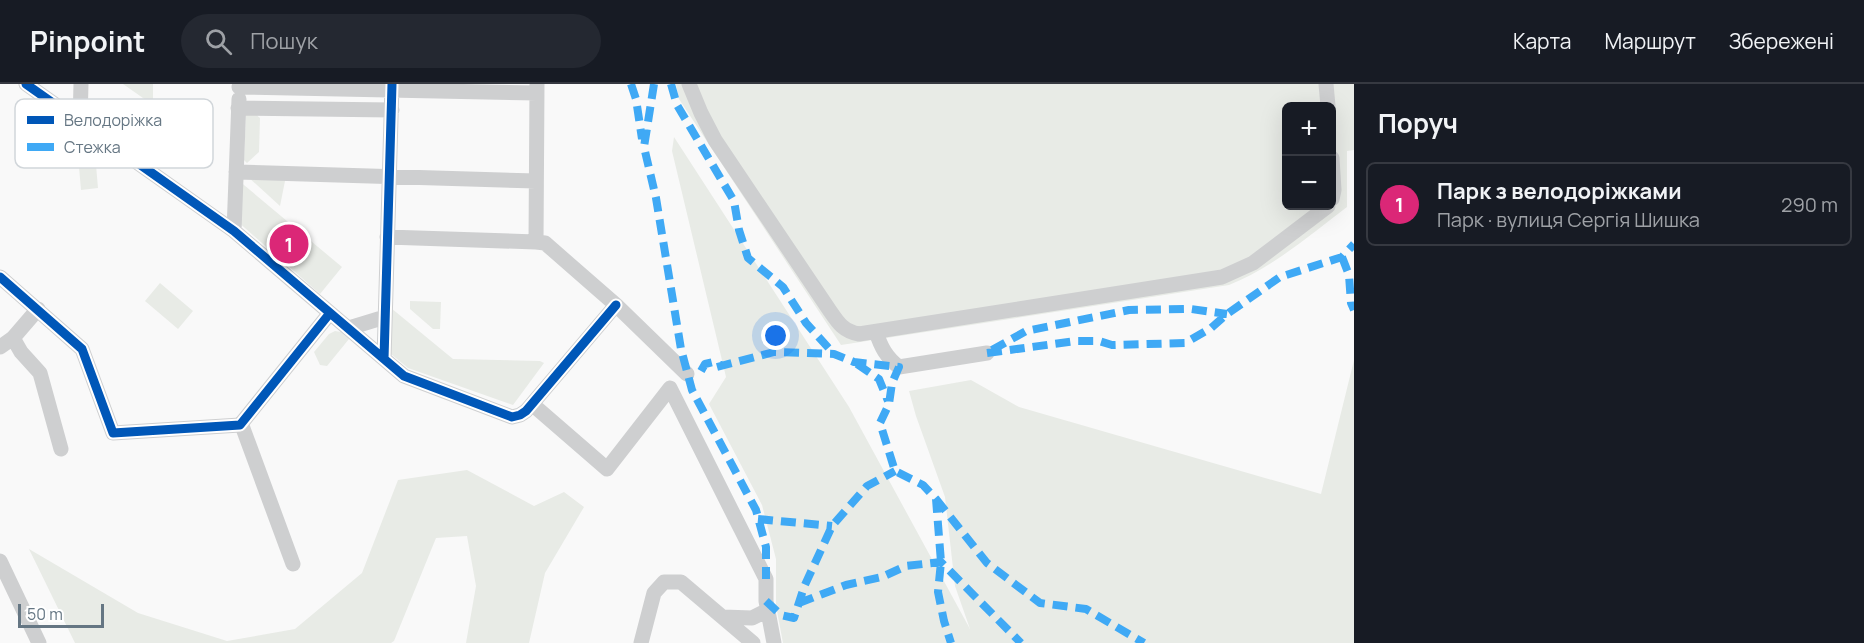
<!DOCTYPE html>
<html lang="uk">
<head>
<meta charset="utf-8">
<style>
	:root { --surface:#171b24; --page:#242831; --text:#f1f3f6; --muted:#9ea1a6; --line:#363941; --accent:#db2777 }
	body { margin:0; font-family:Manrope,sans-serif; background:var(--page); color:var(--text) }
	.controls { position:absolute; right:18px; top:18px; display:grid; overflow:hidden; border-radius:9px; box-shadow:0 6px 24px #0002 }
	.controls button { width:54px; height:54px; display:grid; place-items:center; padding:0; border:0; border-bottom:2px solid var(--line); background:var(--surface); color:var(--text); font:30px sans-serif }
	.scale { position:absolute; left:18px; bottom:15px; width:86px; box-sizing:border-box; padding-left:6px; border:3px solid #657683; border-top:0; font-size:16px; line-height:21px; white-space:nowrap; color:#657683; -webkit-text-stroke:4px #fff; paint-order:stroke }
	.you { position:absolute; left:776px; top:252px; width:21px; height:21px; margin:-15px; border:4px solid #fff; border-radius:50%; background:#1a73e8; box-shadow:0 0 0 9px #1a73e833 }
	.badge { display:grid; place-items:center; width:39px; height:39px; border-radius:50%; background:var(--accent); color:#fff; font-size:20px; font-weight:700 }
	.pin { position:absolute; translate:-50% -50%; border:3px solid #fff; box-shadow:0 2px 6px #0006 }
	.list { margin:0; padding:0; list-style:none }
	h2 { display:flex; justify-content:space-between; align-items:center; height:78px; margin:0; padding:0 24px; font-size:26px }
	h2 small { font-size:20px; font-weight:400; color:var(--muted) }
	.list li { display:grid; grid-template-columns:39px 1fr auto; gap:18px; align-items:center; box-sizing:border-box; height:84px; margin:0 12px 12px; padding:0 12px; border:2px solid var(--line); border-radius:9px }
	.list b { display:block; font-size:22px; white-space:nowrap }
	.list p { margin:0; font-size:20px; white-space:nowrap; color:var(--muted) }
	.list em { font-size:20px; font-style:normal; color:var(--muted) }
	.icon { flex:none; width:33px; height:33px; fill:none; stroke:currentColor; stroke-width:2; stroke-linecap:round; stroke-linejoin:round }
	.map { position:relative; flex:none; width:1354px; height:559px; overflow:hidden }
	header { display:flex; align-items:center; gap:36px; box-sizing:border-box; height:84px; padding:0 30px; background:var(--surface); border-bottom:2px solid var(--line) }
	header strong { font-size:28px }
	nav { display:flex; gap:33px; margin-inline-start:auto; font-size:21px }
	.search { width:420px; height:54px; background:var(--page); display:flex; align-items:center; gap:15px; box-sizing:border-box; padding:0 21px; border-radius:33px; color:var(--muted); font-size:22px }
	main { display:flex }
	aside { flex:1; background:var(--surface) }
	.map>svg:first-child { display:block }
	.green { fill:#e8ebe6; fill-rule:evenodd }
	.lines { fill:none; stroke-linecap:round; stroke-linejoin:round }
	.minor { stroke:#cecfd0; stroke-width:15 }
	.quiet { stroke:#3fa9f5; stroke-width:8; stroke-dasharray:15 8; stroke-linecap:butt }
	.cycleway-casing { stroke:#fff; stroke-width:13 }
	.cycleway { stroke:#0057b8; stroke-width:9 }
	.key { fill:#fff; stroke:#d1d6da; stroke-width:1.5 }
	.key-label { font-size:16px; fill:#657683 }
</style>
</head>
<body>
<header>
<strong>Pinpoint</strong>
<div class="search"><svg class="icon" aria-label="search" viewBox="0 0 24 24"><circle cx="10" cy="10" r="6"/><path d="M15 15l6 6"/></svg>Пошук</div>
<nav><a>Карта</a><a>Маршрут</a><a>Збережені</a></nav>
</header>
<main>
<div class="map">
<svg width="1354" height="559" viewBox="0 0 1354 559">
	<rect width="100%" height="100%" fill="#f9f9f9"/>
	<path class="green" d="M123,0H153V21Z
		M676,0H1354V66L1347,67V123C1311,150 1271,185 1229,201L841,261L679,15ZM1286,22H1332V122H1286Z
		M252,27L260,34L259,68L247,79L244,76L246,30Z
		M674,53L849,323L970,545L955,502L945,413L916,332L909,307L971,296L1019,323L1321,410L1354,276V559H783L776,522V475L762,421L709,320L726,293L672,67Z
		M96,81L98,104L81,106L79,83Z
		M247,92H286L280,122Z
		M238,96L342,183L320,210L237,137Z
		M160,199L193,227L178,245L145,217Z
		M410,217L441,218L440,245H433L410,225Z
		M391,224L453,275L540,277L544,279L513,321L408,284L391,270Z
		M335,247L341,248L349,255L327,282L320,281L314,268L329,250Z
		M467,386L534,422L564,408L584,423L545,489L529,559H466L476,502L467,452L436,454L394,557L391,559H75L29,465L138,529L227,557L295,545L362,489L398,396Z"/>
	<g class="lines">
		<path class="minor" d="M26,0L234,147L404,292L512,333L520,331L526,327L616,221
			M537,0L536,158L545,159L616,221L687,290
			M689,0L701,29L715,56L828,224C837,237 842,247 859,250L1222,193L1253,179L1328,122
			M1326,0L1328,22
			M239,3L537,9
			M238,24L392,26
			M80,38L81,0
			M1332,74L1334,106L1332,115
			M236,88L536,97
			M234,147L239,15
			M387,153L536,158
			M0,193L82,265L113,349L240,341L330,229
			M349,244L385,233
			M876,248C881,263 886,273 899,283L987,269
			M13,254L21,268L40,289L61,365
			M0,263L13,254L38,225
			M384,275L392,0
			M532,320L607,385L670,304L766,495V517L774,559
			M241,339L293,480
			M0,477L39,559
			M723,533L752,534L768,526
			M641,559L654,509L664,498H681L753,559"/>
		<path class="quiet" d="M631,0L636,15L642,55
			M654,0L644,63L656,114L681,265L692,306L756,426L766,463V495
			M671,0L677,21L734,117L739,146L748,174L783,203L806,239L834,270
			M1342,173L1349,191L1351,219L1354,226
			M992,266L1026,247L1129,226L1191,225L1227,230
			M987,269L1076,257H1099L1112,261L1185,259L1211,244L1227,230L1280,193L1342,173L1354,160
			M857,280L879,295L888,317
			M717,283L774,268L834,270L854,278L899,283L892,299L889,320L880,339L895,387L923,401L936,415L941,478L938,508L944,537L951,559
			M701,287L705,280L713,278L722,282
			M936,415L987,479L1040,519L1086,525L1144,559
			M758,435L832,442
			M766,517L781,531L794,534L804,503L832,442L867,402L895,387
			M799,519L846,501L882,493L906,482L941,478L1021,559"/>
		<g class="cycleway-casing">
			<path id="cycleway" d="M26,0L234,147L404,292L512,333L520,331L526,327L616,221
				M0,193L82,265L113,349L240,341L330,229
				M384,275L392,0"/>
		</g>
		<use href="#cycleway" class="cycleway"/>
	</g>
	<rect x="15" y="15" width="198" height="69" rx="9" class="key"/>
	<rect x="27" y="32" width="27" height="8" fill="#0057b8"/>
	<rect x="27" y="59" width="27" height="8" fill="#3fa9f5"/>
	<g class="key-label">
		<text x="64" y="42">Велодоріжка</text>
		<text x="64" y="69">Стежка</text>
	</g>
</svg>
<div class="controls">
<button>+</button>
<button>−</button>
</div>
<div class="scale">50 m</div>
<div class="you"></div>
<div class="pin badge" style="left:289px;top:160px">1</div>
</div>
<aside>
<h2>Поруч<small></small></h2>
<ul class="list">
<li><span class="badge">1</span><div><b>Парк з велодоріжками</b><p>Парк · вулиця Сергія Шишка</p></div><em>290 m</em></li>
</ul>
</aside>
</main>
</body>
</html>
